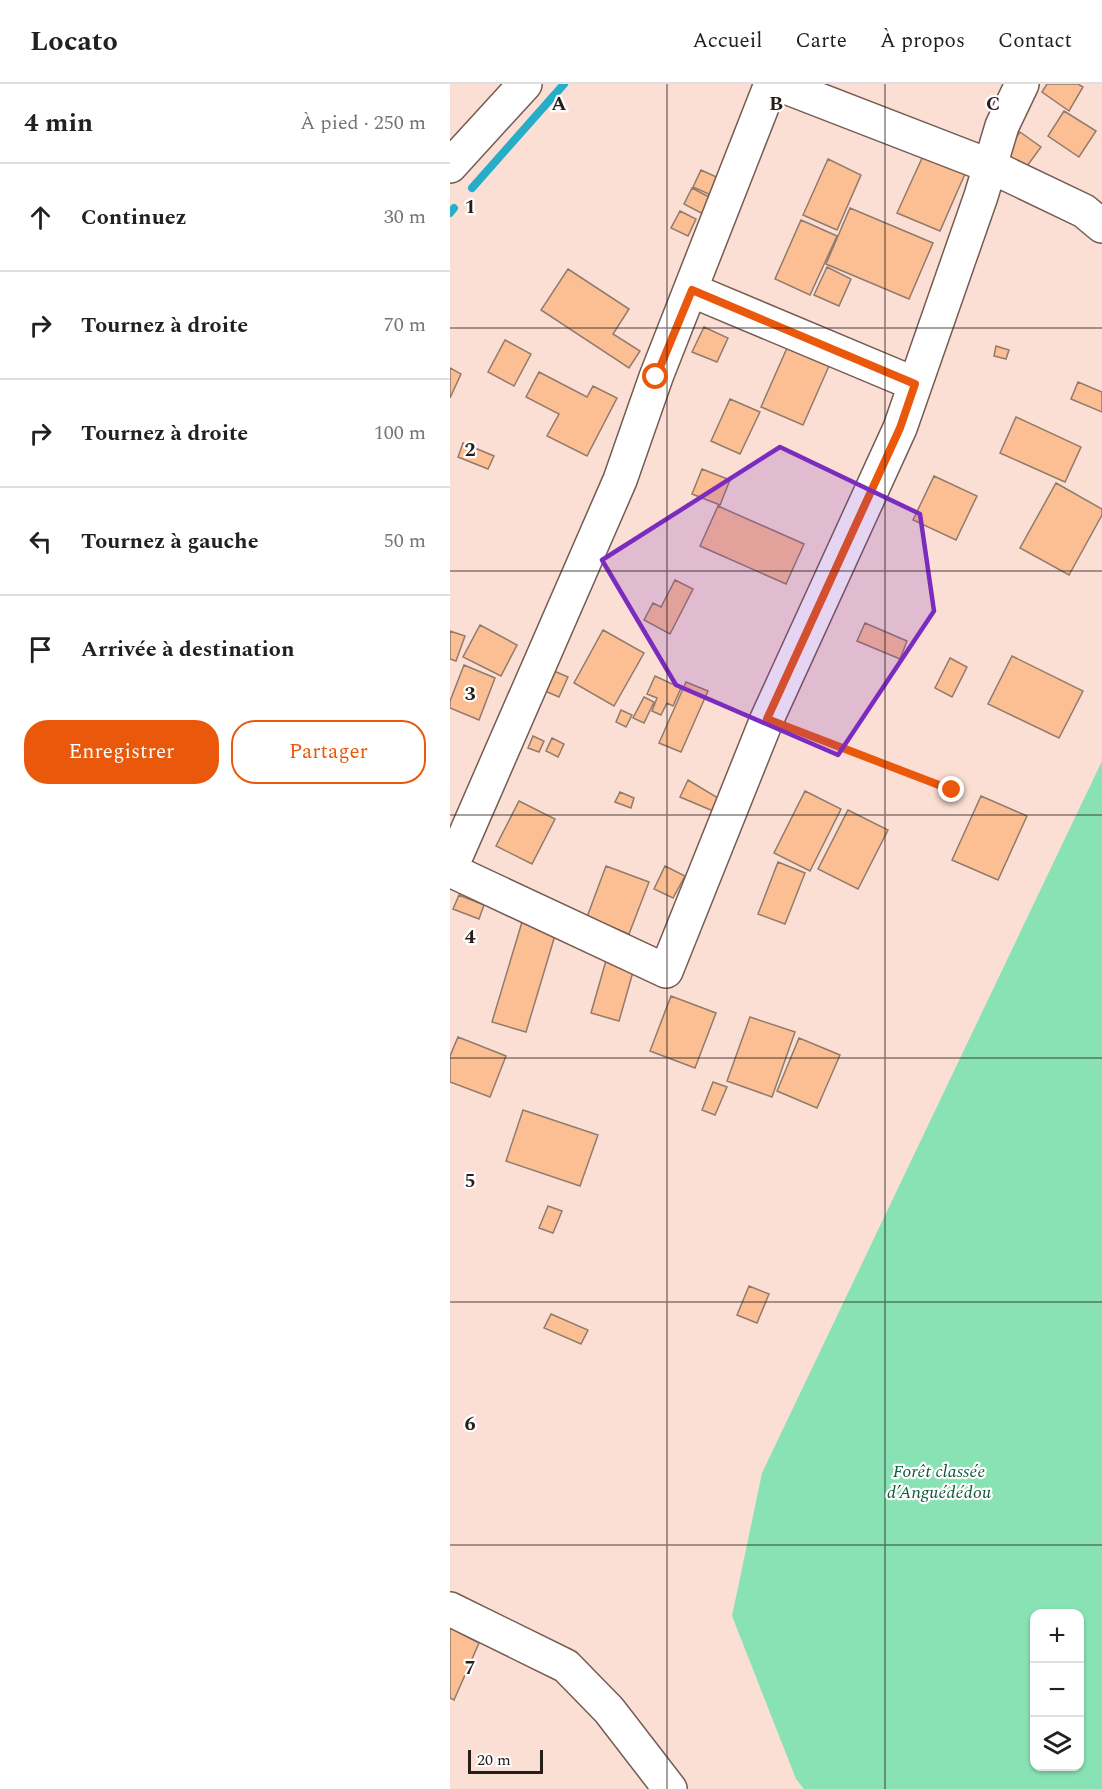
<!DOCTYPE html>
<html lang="fr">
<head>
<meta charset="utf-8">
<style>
	:root { --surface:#fff; --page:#f6f6f6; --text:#202124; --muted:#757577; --line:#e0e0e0; --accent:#ea580c }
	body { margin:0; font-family:Spectral,serif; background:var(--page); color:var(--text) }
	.controls { position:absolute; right:18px; bottom:18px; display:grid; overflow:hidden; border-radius:12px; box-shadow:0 2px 4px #0004 }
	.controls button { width:54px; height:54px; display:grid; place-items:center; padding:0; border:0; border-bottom:2px solid var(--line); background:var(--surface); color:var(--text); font:30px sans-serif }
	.scale { position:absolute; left:18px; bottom:15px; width:75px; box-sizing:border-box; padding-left:6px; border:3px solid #271d19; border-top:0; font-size:16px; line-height:21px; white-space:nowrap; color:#271d19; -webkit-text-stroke:4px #fff; paint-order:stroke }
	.stop { position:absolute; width:18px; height:18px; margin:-14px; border:4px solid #ea580c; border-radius:50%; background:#fff }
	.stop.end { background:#ea580c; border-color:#fff; box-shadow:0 2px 6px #0008 }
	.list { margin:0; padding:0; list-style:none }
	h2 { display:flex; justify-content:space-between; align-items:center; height:78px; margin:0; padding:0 24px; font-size:26px }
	h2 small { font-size:20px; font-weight:400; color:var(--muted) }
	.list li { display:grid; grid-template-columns:39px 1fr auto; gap:18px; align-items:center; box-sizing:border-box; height:108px; padding:0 24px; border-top:2px solid var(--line) }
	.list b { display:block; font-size:22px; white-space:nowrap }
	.list em { font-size:20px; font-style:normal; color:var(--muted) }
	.actions { display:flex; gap:12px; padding:18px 24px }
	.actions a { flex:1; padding:14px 0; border:2px solid var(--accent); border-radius:24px; text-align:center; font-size:21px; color:var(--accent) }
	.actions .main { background:var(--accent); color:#fff }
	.icon { flex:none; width:33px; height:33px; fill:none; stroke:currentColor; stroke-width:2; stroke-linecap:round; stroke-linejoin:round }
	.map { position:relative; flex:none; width:652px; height:1705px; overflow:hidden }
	header { display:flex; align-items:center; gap:36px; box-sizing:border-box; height:84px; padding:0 30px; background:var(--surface); border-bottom:2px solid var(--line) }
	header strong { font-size:28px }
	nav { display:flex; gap:33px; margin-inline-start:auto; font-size:21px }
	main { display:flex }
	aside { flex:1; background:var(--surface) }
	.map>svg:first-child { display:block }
	.green { fill:#89e2b4; fill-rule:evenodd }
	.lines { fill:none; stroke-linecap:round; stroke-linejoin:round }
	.stream { stroke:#26aec9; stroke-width:8 }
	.building { fill:#fcbe93; stroke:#917b6c; stroke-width:1.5 }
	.minor-casing { stroke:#745c53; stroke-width:36 }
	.path { stroke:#98847d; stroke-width:4; stroke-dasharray:3 3; stroke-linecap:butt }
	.minor { stroke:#fff; stroke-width:33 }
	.route { stroke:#ea580c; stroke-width:8 }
	.marked { fill:#7b2cbf; fill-opacity:0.2; stroke:#7b2cbf; stroke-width:4.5; stroke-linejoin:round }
	.grid { fill:none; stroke:#271d19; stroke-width:1.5; stroke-opacity:0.55 }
	.labels { text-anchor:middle; stroke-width:4.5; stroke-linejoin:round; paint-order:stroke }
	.park-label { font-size:18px; font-style:italic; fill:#0d593a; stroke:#fff }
	.grid-label { font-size:20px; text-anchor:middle; font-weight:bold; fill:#271d19; stroke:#fff; stroke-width:4.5; stroke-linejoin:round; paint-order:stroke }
</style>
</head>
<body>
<header>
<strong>Locato</strong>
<nav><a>Accueil</a><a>Carte</a><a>À propos</a><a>Contact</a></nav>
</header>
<main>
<aside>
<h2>4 min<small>À pied · 250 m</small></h2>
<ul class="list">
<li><svg class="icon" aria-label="ahead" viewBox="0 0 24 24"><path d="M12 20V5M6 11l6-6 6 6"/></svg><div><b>Continuez</b></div><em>30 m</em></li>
<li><svg class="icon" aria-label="right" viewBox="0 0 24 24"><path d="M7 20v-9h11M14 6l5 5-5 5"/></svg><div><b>Tournez à droite</b></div><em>70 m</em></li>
<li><svg class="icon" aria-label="right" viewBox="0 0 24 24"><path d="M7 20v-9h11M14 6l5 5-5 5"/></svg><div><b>Tournez à droite</b></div><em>100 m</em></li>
<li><svg class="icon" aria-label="left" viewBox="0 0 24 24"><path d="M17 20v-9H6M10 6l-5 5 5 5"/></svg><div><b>Tournez à gauche</b></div><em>50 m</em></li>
<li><svg class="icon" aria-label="arrive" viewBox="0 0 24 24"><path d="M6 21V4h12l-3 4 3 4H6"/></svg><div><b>Arrivée à destination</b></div></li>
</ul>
<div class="actions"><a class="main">Enregistrer</a><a>Partager</a></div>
</aside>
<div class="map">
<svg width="652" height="1705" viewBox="0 0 652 1705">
	<rect width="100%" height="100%" fill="#fbdfd4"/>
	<path class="green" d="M652,677V1705H354L346,1695L282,1532L312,1389ZM584,1530H630V1682H584Z"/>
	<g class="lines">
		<path class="stream" d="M22,104L114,0
			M0,129L4,124"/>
	</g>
	<path class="building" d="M597,0H628L633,3L619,27L592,8Z
		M614,27L646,47L629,73L598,52Z
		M570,48L591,63L572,89L551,74Z
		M473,72L515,90L490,147L447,129Z
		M378,75L411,91L387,146L353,131Z
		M251,86L271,95L263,112L243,103Z
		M242,104L261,114L253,130L234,120Z
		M400,124L483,159L459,215L376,180Z
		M230,127L246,135L238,152L221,144Z
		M351,136L387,152L360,211L325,195Z
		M377,183L401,195L389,222L364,211Z
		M118,185L179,225L163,250L190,267L179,284L91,226Z
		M254,243L278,254L267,278L242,268Z
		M55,256L81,270L64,302L38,288Z
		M546,262L559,266L556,275L544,272Z
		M337,264L379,282L353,341L311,323Z
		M0,284L11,290L0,314Z
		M89,288L137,313L143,302L167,314L137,372L97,352L109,330L76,313Z
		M628,298L652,308V328L621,315Z
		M280,315L310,328L290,370L261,357Z
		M566,333L631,363L615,398L550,369Z
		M13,359L44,372L38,385L8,373Z
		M252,385L280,396L270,421L242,410Z
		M484,392L527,412L506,456L463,436Z
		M606,399L652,425V431L619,491L570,464Z
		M268,422L354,460L336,500L250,462Z
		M225,496L243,505L220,550L194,536L203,519L211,523Z
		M415,539L457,557L450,575L407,557Z
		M30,541L67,561L51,592L13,573Z
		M153,546L194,569L164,622L124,599Z
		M0,547L15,552L6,577L0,575Z
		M562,572L633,607L609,654L538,620Z
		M500,574L517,583L502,613L485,604Z
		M14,581L45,594L29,636L0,624V617Z
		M104,587L118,593L109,613L95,607Z
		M205,592L231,604L223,622L217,619L211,631L202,627L207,614L197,610Z
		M236,598L258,607L231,668L209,659Z
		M194,613L204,618L194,639L183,634Z
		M171,626L182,631L176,643L166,638Z
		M83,652L94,657L89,668L78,664Z
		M102,654L114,660L108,673L96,667Z
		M238,696L268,714L263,727L230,713Z
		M355,707L391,725L360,787L324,769Z
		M170,708L184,714L181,724L165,718Z
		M531,712L577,732L548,796L502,776Z
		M69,717L105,735L82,780L46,762Z
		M398,726L438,746L408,805L368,785Z
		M328,778L355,789L335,840L308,830Z
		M156,782L199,798L179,850L137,833Z
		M215,782L235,792L223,814L204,805Z
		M9,811L34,821L29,835L3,825Z
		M72,838L106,848L76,948L42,938Z
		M157,873L185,881L169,937L141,929Z
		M221,912L266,929L245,984L200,967Z
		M300,933L345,948L322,1013L277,997Z
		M8,953L56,972L40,1013L0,998V972Z
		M349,954L390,971L367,1024L327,1007Z
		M263,998L277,1003L265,1031L252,1026Z
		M73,1026L148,1051L130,1102L56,1077Z
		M98,1122L112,1127L103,1149L89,1144Z
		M299,1202L319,1210L307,1239L287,1231Z
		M101,1230L138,1246L131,1260L94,1244Z
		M0,1544L29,1559L4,1616L0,1614Z"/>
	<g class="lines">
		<g class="minor-casing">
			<path id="minor" d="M328,0L540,82L634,127L652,142
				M0,82L75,0
				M241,206L465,300
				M0,786L216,887L317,635L450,344L531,112L552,42L572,0
				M0,786L170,396L206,293L321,0
				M0,1525L116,1582L159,1626L220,1705"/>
		</g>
		<path class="path" d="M343,645L502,706"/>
		<use href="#minor" class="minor"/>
	</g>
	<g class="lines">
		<path class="route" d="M206,293L242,206L465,300L450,344L317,635L502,706"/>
	</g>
	<path class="marked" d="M330,363L470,430L484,527L388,671L226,601L152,476Z"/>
	<path class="grid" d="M217,0V1705M435,0V1705M0,244H652M0,487H652M0,731H652M0,974H652M0,1218H652M0,1461H652"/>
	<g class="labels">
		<g class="park-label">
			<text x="489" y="1393">Forêt classée<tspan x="489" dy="21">d’Anguédédou</tspan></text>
		</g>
	</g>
	<g class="grid-label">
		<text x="109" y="26">A</text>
		<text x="326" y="26">B</text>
		<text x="543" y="26">C</text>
		<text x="20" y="129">1</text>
		<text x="20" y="372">2</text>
		<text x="20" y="616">3</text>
		<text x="20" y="859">4</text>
		<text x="20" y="1103">5</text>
		<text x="20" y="1346">6</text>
		<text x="20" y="1590">7</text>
	</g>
</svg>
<div class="controls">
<button>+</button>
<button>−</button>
<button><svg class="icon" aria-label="layers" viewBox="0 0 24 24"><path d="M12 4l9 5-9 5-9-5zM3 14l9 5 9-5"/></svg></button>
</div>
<div class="scale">20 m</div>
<div class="stop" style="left:206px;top:293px"></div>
<div class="stop end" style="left:502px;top:706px"></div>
</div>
</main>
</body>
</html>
